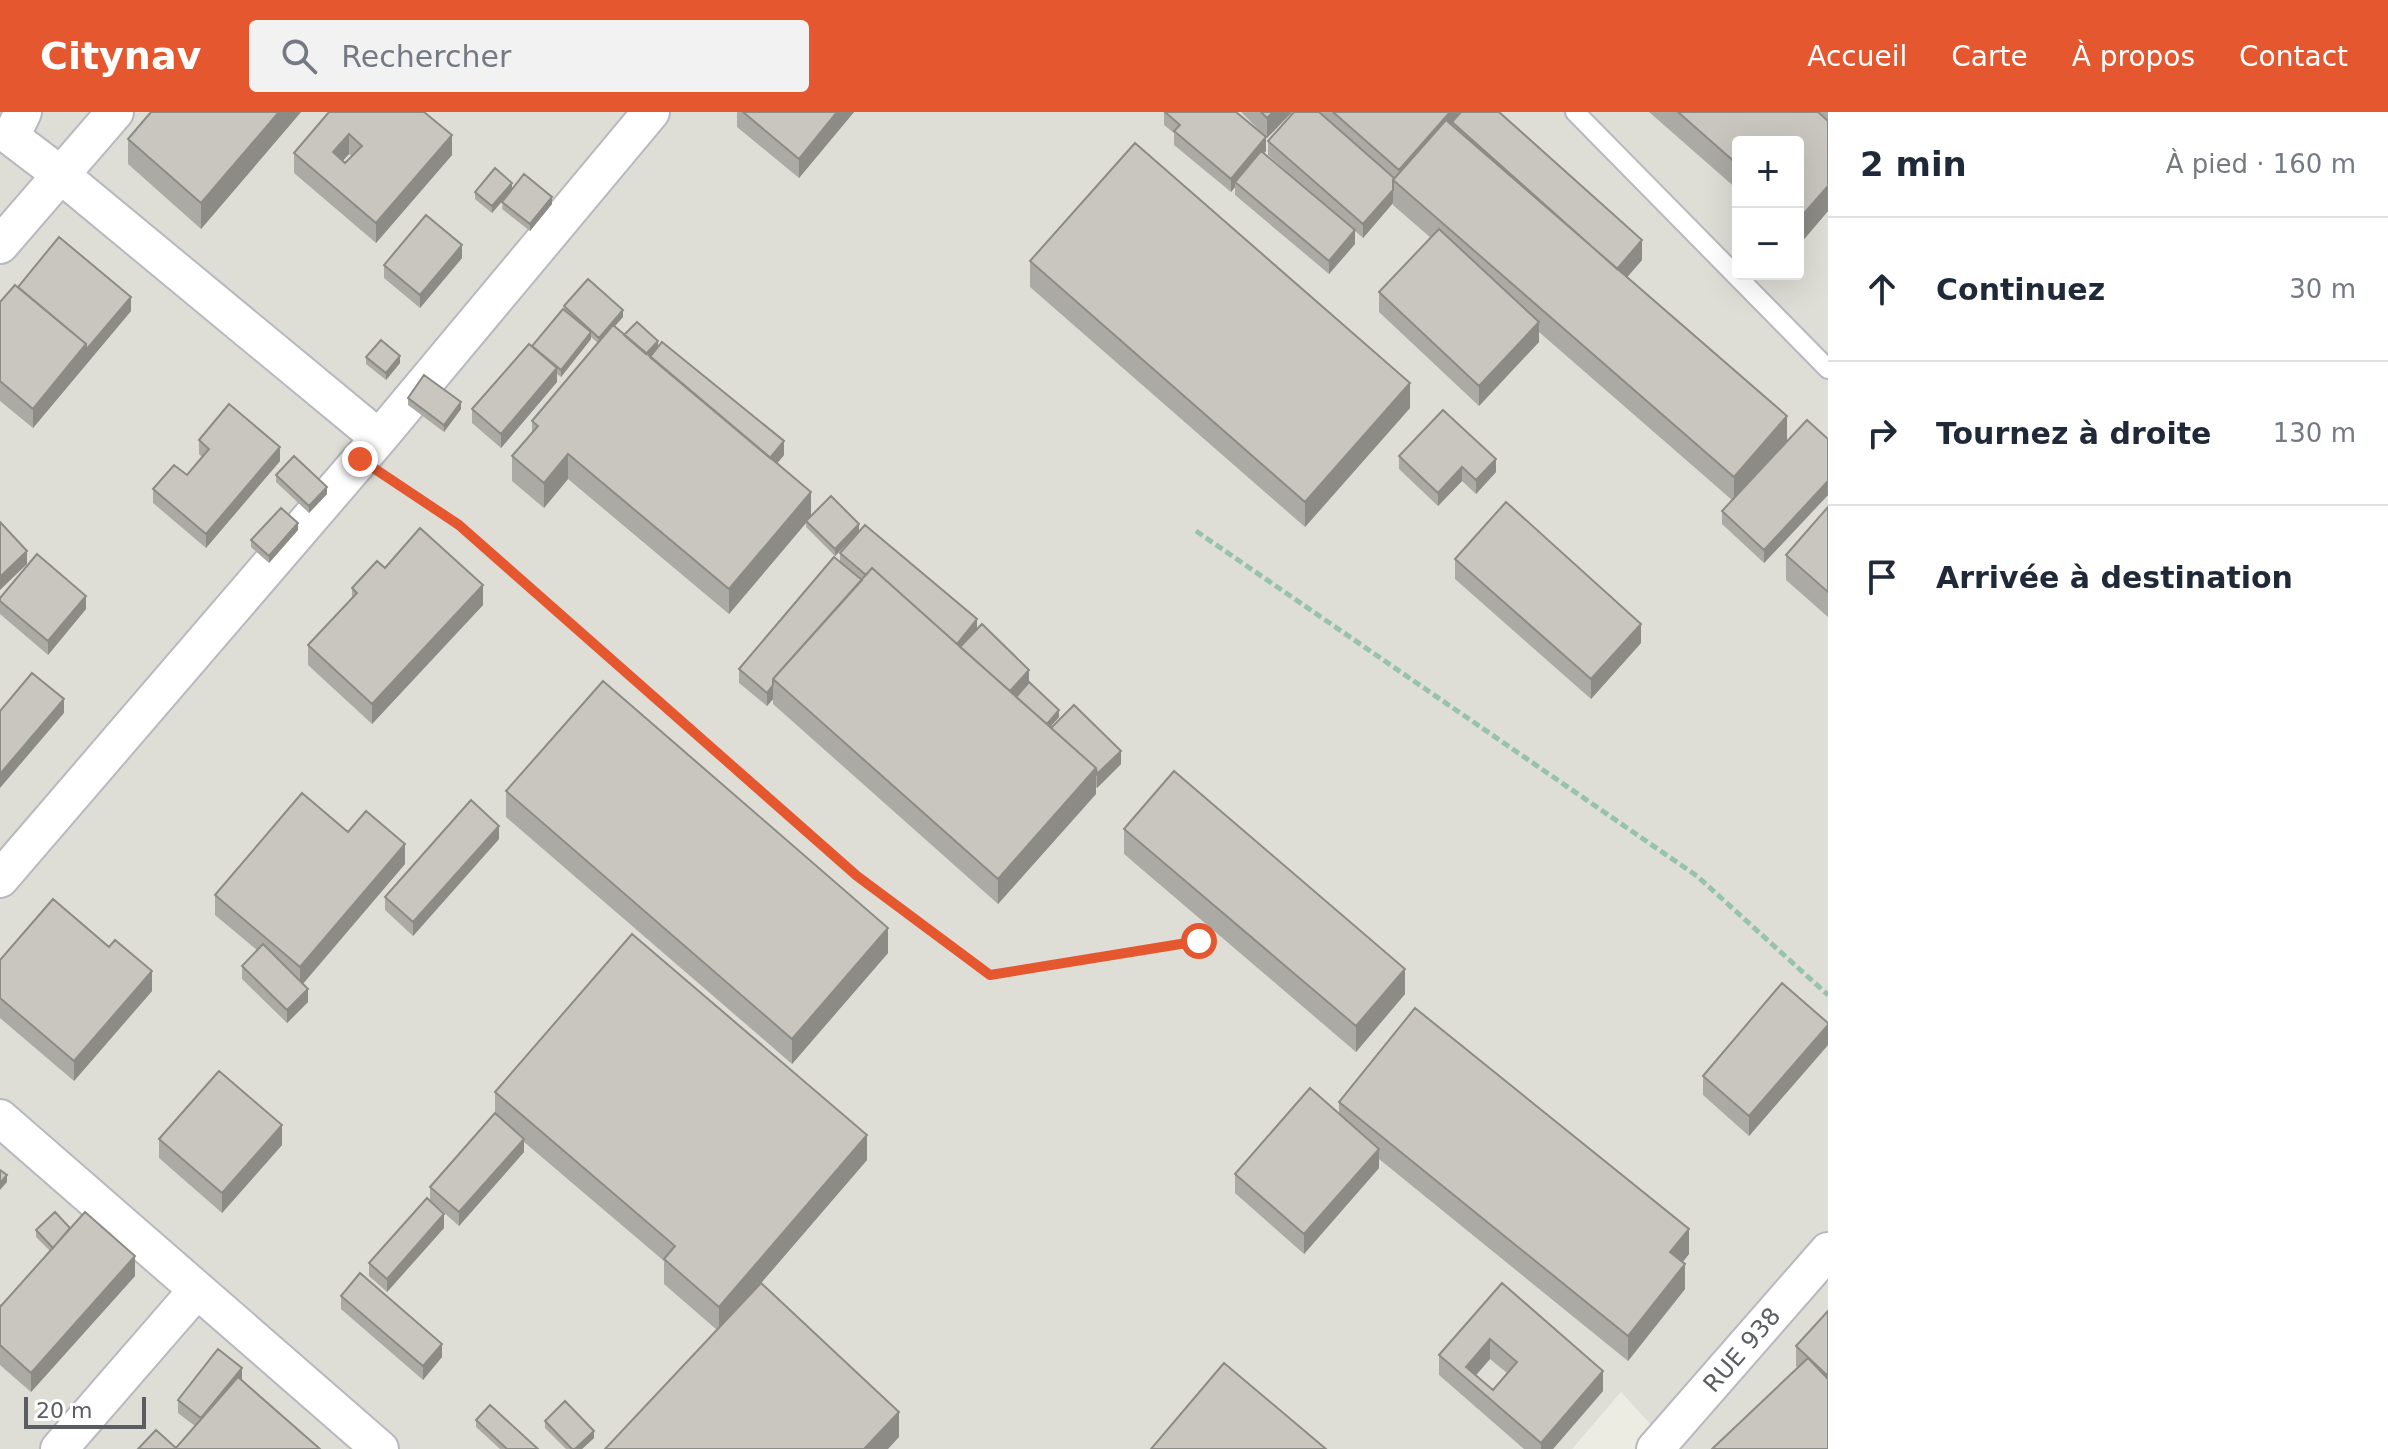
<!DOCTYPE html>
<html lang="fr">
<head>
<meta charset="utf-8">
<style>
	:root { --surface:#fff; --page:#f2f2f3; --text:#1f2937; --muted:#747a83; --line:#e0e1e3; --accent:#e5582f }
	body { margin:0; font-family:"DejaVu Sans",sans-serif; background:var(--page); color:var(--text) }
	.controls { position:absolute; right:24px; top:24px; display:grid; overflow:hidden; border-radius:8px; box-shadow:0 8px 32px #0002 }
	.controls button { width:72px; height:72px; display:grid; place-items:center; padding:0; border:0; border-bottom:2px solid var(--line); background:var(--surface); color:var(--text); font:40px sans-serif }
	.scale { position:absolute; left:24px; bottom:20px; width:122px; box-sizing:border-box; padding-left:8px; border:4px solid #5a5d62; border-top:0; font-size:22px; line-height:28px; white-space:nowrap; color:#5a5d62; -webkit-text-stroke:6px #fff; paint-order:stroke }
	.stop { position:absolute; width:24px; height:24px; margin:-18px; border:6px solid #e5582f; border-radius:50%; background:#fff }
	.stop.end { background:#e5582f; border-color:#fff; box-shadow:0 2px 8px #0008 }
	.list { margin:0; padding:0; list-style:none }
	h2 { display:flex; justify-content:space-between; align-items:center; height:104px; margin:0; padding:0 32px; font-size:34px }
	h2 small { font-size:26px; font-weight:400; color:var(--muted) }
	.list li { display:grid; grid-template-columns:52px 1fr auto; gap:24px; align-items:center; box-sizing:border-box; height:144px; padding:0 32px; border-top:2px solid var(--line) }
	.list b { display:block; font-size:30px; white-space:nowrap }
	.list em { font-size:26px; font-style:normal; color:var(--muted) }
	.icon { flex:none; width:44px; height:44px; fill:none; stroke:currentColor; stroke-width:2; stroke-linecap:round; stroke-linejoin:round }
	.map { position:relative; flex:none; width:1828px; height:1337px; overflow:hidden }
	header { display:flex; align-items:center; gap:48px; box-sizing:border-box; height:112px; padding:0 40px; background:var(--accent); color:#fff }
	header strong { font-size:38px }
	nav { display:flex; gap:44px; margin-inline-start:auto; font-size:28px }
	.search { width:560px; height:72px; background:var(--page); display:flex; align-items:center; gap:20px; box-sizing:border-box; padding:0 28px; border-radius:8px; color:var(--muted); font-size:30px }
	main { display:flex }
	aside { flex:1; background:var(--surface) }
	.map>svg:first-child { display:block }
	.industrial { fill:#deddd6; fill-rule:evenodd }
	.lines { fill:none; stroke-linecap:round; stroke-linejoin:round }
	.service-casing { stroke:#b7b9be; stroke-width:22 }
	.minor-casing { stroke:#b7b9be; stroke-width:40 }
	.path { stroke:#96c3a9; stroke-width:5; stroke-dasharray:8 4; stroke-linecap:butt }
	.service { stroke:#fff; stroke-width:18 }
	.minor { stroke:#fff; stroke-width:36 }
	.wall { fill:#acaaa4; fill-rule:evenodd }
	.shaded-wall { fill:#8c8b86 }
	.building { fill:#c8c6bf; stroke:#8c8b86; stroke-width:2; fill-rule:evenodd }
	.route { stroke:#e5582f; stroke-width:10 }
	.labels { text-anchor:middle; stroke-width:8; stroke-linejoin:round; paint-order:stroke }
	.street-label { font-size:24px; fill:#5a5d62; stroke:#fff }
</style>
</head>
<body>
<header>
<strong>Citynav</strong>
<div class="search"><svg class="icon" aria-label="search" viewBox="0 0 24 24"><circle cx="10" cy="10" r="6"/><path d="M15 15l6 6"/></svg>Rechercher</div>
<nav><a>Accueil</a><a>Carte</a><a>À propos</a><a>Contact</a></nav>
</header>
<main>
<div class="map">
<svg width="1828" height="1337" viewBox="0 0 1828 1337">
	<rect width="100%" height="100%" fill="#edece2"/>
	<path class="industrial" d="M0,0H1828V1337H1673L1621,1280L1572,1337H0ZM1738,30H1798V162H1738Z"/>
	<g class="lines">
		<g class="service-casing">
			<path id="service" d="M1575,0L1828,257"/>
		</g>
		<g class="minor-casing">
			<path id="minor" d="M23,0L11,25L61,63L379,326
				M0,133L115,0
				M0,767L379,326L651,0
				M0,1006L380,1337
				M59,1337L197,1178
				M1655,1337L1828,1139"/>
		</g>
		<path class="path" d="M393,369L459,413L857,764L990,863L1199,829
			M1196,419L1697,764L1828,883"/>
		<use href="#service" class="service"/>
		<use href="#minor" class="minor"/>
	</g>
	<path class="wall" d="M301,0L201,117L128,52V27Z
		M329,0L452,43L376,131L294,61V41ZM349,42L352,44L345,51L342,49Z
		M737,0H854L799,66L737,15Z
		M1164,0L1266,39L1263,41L1334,101L1268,43V29L1294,0H1499L1642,148L1627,165L1787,329L1828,327V383L1764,451L1722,412V399L1732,388L1539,220V230L1479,294L1379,200V180L1431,126L1393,93V91L1363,126L1355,119V132L1329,162L1235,83V75L1231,80L1174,33V21L1164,13Z
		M1241,0H1292L1267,26Z
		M1649,0H1828V99L1800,132L1798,130V30H1738V78Z
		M512,77L552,92L530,119L502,97L503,88L492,101L475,87V80Z
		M462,146L420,196L384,166V153Z
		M1030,149L1410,296L1305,415L1030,175Z
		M18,175L131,199L33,316L0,289V190Z
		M564,194L623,205L614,215L624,223L658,234L784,343L777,351L811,404L859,419L977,517L1029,571L1059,605L1050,615L1121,652L1097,676L1096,675V682L998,792L773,592V587L767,594L739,571V557L840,450V441L857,422L835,444L806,415V411L729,502L568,367L544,396L512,369V344L532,321V309L598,231L591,225V227L561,265L557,262V270L501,336L472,311V297L532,235L564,198Z
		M366,245L400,251L386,268L366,252Z
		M408,286L461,297L444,320L408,293Z
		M199,328L280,349L206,436L153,391V377L187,363L202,345L199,342Z
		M1399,344L1496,360L1476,382L1462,369L1438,394L1399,357Z
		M276,363L327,382L309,401L276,370Z
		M1828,395V505L1786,468V443Z
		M298,418L269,451L251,435V428Z
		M1455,447L1641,531L1591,587L1455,467Z
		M385,456L483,493L372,612L308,553V533L352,486V476Z
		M0,486L86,497L48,543L0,502Z
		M506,679L888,841L792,952L506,705Z
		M1124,717L1405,882L1356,940L1124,742Z
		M348,720L405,752L303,872L308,890L287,911L242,867V854L257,838L215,803V783Z
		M499,727L413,824L385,798V785Z
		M0,848L152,879L74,969L0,906Z
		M1828,911V933L1749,1024L1703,983V964Z
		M495,980L867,1048L761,1171L899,1325L717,1218L664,1172V1149L524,1030V1040L459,1114L430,1088V1075L495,1001Z
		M1339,990L1689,1142L1683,1150L1685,1177L1628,1249L1379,1047V1056L1304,1142L1235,1081V1062L1339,1002Z
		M159,1027L282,1033L222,1101L159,1046Z
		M70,1116L135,1164L31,1280L0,1253V1192L2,1193L50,1139L36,1125V1118Z
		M444,1116L387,1180L369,1164V1151Z
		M1502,1171L1603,1279L1553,1337H1524L1439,1263V1243ZM1490,1247L1507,1261L1493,1278L1476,1263Z
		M341,1184L442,1245L423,1268L341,1197Z
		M1828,1199V1337L1798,1256L1796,1254V1234Z
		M242,1268L176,1336L195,1314L178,1301V1288Z
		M476,1308L538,1337H500L476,1315Z
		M545,1309L594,1326L582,1337H566L545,1316Z"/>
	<path class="shaded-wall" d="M279,0H301L201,117V91Z
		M837,0H854L799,66V47Z
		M1273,0H1292L1267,26V6Z
		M1450,0H1461L1452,10V17L1399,71V58Z
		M349,22V42L333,60V40Z
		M452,23V43L376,131V111Z
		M1266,25V39L1238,72L1235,70V75L1231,80V67Z
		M512,71V78L492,101V94Z
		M1828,74V99L1800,132V106Z
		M1393,78V91L1363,126V112Z
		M552,85V92L530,119V112Z
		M1355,118V132L1329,162V149Z
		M1642,128V148L1617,177V157Z
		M462,133V146L420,196V183Z
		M131,185V199L33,316V297L86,232Z
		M623,198V205L599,232V226Z
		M1539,210V230L1479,294V274Z
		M591,220V227L561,265V258Z
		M658,229V236L644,251V244Z
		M400,244V251L386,268V261Z
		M557,256V270L501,336V322Z
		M1410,271V296L1305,415V390Z
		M461,290V297L444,320V313Z
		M1787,304V329L1734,390V365Z
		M784,329V343L767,364V350Z
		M280,335V349L206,436V422Z
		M568,342V367L544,396V371Z
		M1496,347V360L1476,382V368Z
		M1462,355V369L1438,394V381Z
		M1828,369V383L1764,451V438Z
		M327,375V382L309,401V394Z
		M811,380V405L806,409V411L729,502V477Z
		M298,411V418L269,451V444Z
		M859,412V419L835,444V437Z
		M27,439V452L0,478V465Z
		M483,473V493L372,612V592Z
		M86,484V497L48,543V529Z
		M977,507V520L962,539L954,535Z
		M1641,512V531L1591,587V567Z
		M1029,558V572L1007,596V582Z
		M773,573V587L767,594V581Z
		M64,587V601L0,676V662Z
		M1059,598V605L1042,624V617Z
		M1121,639V652L1097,676V662Z
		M1096,656V682L998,792V767Z
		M499,714V727L413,824V810Z
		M405,732V752L300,875V855Z
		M888,816V841L792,952V927Z
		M1405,857V882L1356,940V914Z
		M152,859V879L74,969V949Z
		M308,877V890L287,911V898Z
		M1828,913V933L1749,1024V1004Z
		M282,1013V1033L222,1101V1081Z
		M867,1023V1048L719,1220V1195Z
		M524,1027V1040L459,1114V1100Z
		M1379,1037V1056L1304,1142V1122Z
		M7,1063V1070L0,1078V1071Z
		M444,1102V1116L387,1180V1167Z
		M1689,1117V1142L1670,1165V1140Z
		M135,1144V1164L31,1280V1261Z
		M1685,1152V1177L1628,1249V1224Z
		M1490,1227V1247L1470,1270L1466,1255Z
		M442,1232V1245L423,1268V1254Z
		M242,1256V1269L201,1306Z
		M1603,1259V1279L1553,1337H1541V1331Z
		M899,1300V1325L888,1337H864Z
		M594,1319V1326L582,1337H575Z"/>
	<path class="building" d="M151,0H279L201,91L128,27Z
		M329,0H424L452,23L376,111L294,41ZM349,22L362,34L345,51L333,40Z
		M743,0H837L799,47Z
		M1165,0H1236L1266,25L1231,67L1174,19L1180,13Z
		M1261,0H1273L1267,6Z
		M1294,0H1319L1394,66L1393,68V78L1363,112L1268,29Z
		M1333,0H1450L1399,58Z
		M1461,0H1499L1642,128L1617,157L1452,10Z
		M1678,0H1818L1828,9V74L1800,106L1798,105V30H1738V53Z
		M1446,8L1787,304L1734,365L1393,68Z
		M1135,31L1410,271L1305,390L1030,149Z
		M1261,39L1355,118L1329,149L1235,70Z
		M495,56L512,71L492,94L475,80Z
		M524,62L552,85L530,112L502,90Z
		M426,103L462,133L420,183L384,153Z
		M1439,117L1539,210L1479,274L1379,180Z
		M59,125L131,185L86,238V232L18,175Z
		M588,167L623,198L599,226L564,194Z
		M15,173L86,232L33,297L0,269V190Z
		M563,197L591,220L561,258L532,234Z
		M637,210L658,229L646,242L624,223Z
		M613,213L811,380L729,477L568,342L544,371L512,344L538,314L532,309Z
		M381,228L400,244L386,261L366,245Z
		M662,230L784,329L770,346L650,245Z
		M529,232L557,256L501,322L472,297Z
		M424,263L461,290L444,313L408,286Z
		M229,292L280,335L206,422L153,377L174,353L187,363L209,337L199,328Z
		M1443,298L1496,347L1476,368L1462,355L1438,381L1399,344Z
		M1807,308L1828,327V369L1764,438L1722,399Z
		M294,344L327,375L309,394L276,363Z
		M831,384L859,412L835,437L806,409Z
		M1506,390L1641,512L1591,567L1455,447Z
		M1828,395V480L1786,443Z
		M281,396L298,411L269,444L251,428Z
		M0,410L27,439L0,465Z
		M865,413L977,507L957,532L872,456L866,463L840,441Z
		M420,416L483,473L372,592L308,533L357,481L352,476L377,449L385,456Z
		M37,442L86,484L48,529L0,489V486Z
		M834,445L862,468L773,567V573L767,581L739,557Z
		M872,456L1096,656L998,767L773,567Z
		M982,512L1029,558L1010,579L960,535Z
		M32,561L64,587L0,662V599Z
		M603,569L888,816L792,927L506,679Z
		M1029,570L1059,598L1047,612L1016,585Z
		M1074,593L1121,639L1097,662L1096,656L1051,616Z
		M1174,659L1405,857L1356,914L1124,717Z
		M302,681L348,720L366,699L405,732L300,855L215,783Z
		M471,688L499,714L413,810L385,785Z
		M53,787L109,835L115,828L152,859L74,949L0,886V848Z
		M632,822L867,1023L719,1195L664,1147L675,1134L495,980Z
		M263,832L308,877L287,898L242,854Z
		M1782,871L1828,911V913L1749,1004L1703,964Z
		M1415,896L1689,1117L1670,1140L1685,1152L1628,1224L1339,990Z
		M219,959L282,1013L222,1081L159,1027Z
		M1310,976L1379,1037L1304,1122L1235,1062Z
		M495,1001L524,1027L459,1100L430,1075Z
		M0,1058L7,1063L0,1071Z
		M427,1086L444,1102L387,1167L369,1151Z
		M55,1100L70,1116L53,1136L36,1118Z
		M85,1100L135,1144L31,1261L0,1233V1195Z
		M360,1161L442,1232L423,1254L341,1184Z
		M761,1171L899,1300L864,1337H605Z
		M1502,1171L1603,1259L1541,1331L1439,1243ZM1490,1227L1517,1250L1493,1278L1466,1255Z
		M1828,1199V1264L1796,1234Z
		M218,1237L242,1256L201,1306L178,1288Z
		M1808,1246L1828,1267V1337H1712Z
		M1224,1251L1326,1337H1151Z
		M238,1265L320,1337H175Z
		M565,1289L594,1319L575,1337H572L545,1309Z
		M490,1293L538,1337H507L476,1308Z
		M156,1318L176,1336L175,1337H138Z"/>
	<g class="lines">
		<path class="route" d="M360,347L459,413L857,764L990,863L1199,829"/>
	</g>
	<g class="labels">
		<g class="street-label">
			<text transform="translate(1742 1238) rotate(-49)" y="8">RUE 938</text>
		</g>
	</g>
</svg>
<div class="controls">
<button>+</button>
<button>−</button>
</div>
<div class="scale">20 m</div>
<div class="stop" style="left:1199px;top:829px"></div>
<div class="stop end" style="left:360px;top:347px"></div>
</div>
<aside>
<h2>2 min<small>À pied · 160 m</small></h2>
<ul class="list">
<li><svg class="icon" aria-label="ahead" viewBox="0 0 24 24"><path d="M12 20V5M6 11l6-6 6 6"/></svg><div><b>Continuez</b></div><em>30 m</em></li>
<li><svg class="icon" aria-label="right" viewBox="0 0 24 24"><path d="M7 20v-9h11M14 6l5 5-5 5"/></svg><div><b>Tournez à droite</b></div><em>130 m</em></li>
<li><svg class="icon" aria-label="arrive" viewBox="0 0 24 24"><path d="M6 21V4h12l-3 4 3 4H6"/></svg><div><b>Arrivée à destination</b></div></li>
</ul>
</aside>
</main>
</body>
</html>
